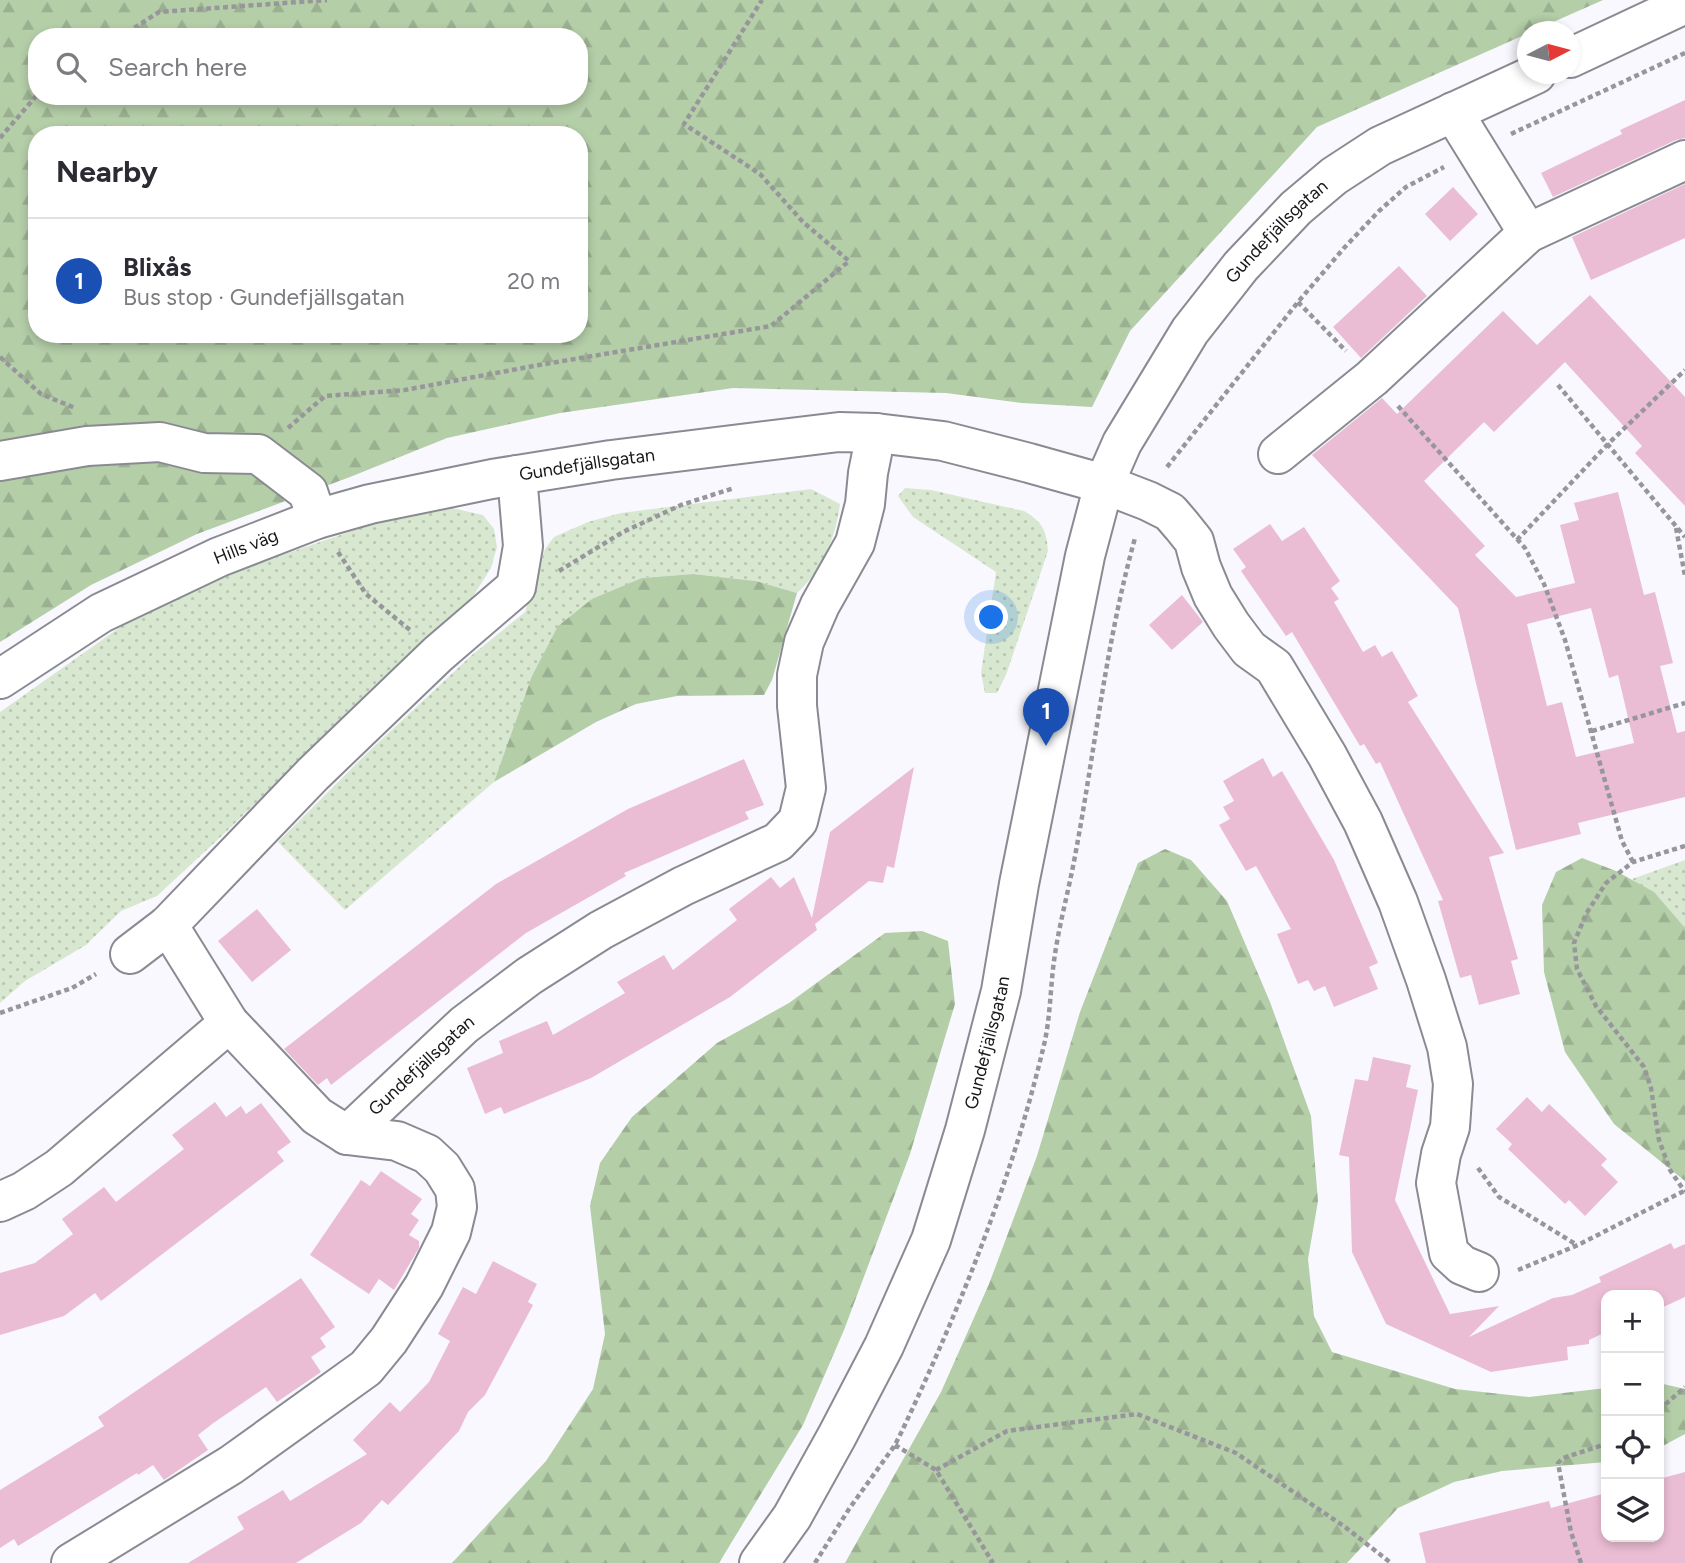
<!DOCTYPE html>
<html lang="en">
<head>
<meta charset="utf-8">
<style>
	:root { --surface:#fff; --page:#f7f7f7; --text:#2b2b33; --muted:#7c7c81; --line:#e1e1e2; --accent:#ea580c }
	body { margin:0; font-family:Figtree,sans-serif; background:var(--page); color:var(--text) }
	.controls { position:absolute; right:21px; bottom:21px; display:grid; overflow:hidden; border-radius:14px; box-shadow:0 4px 10px #0003 }
	.controls button { width:63px; height:63px; display:grid; place-items:center; padding:0; border:0; border-bottom:2px solid var(--line); background:var(--surface); color:var(--text); font:35px sans-serif }
	.compass { position:absolute; left:1517px; top:21px; width:63px; height:63px; border-radius:50%; background:var(--surface); box-shadow:0 4px 10px #0003; rotate:84deg }
	.you { position:absolute; left:992px; top:618px; width:24px; height:24px; margin:-18px; border:5px solid #fff; border-radius:50%; background:#1a73e8; box-shadow:0 0 0 10px #1a73e833 }
	.badge { display:grid; place-items:center; width:46px; height:46px; border-radius:50%; background:var(--accent); color:#fff; font-size:23px; font-weight:700 }
	.pin { position:absolute; translate:-50% -58px; filter:drop-shadow(0 2px 4px #0008) }
	.pin::after { content:''; position:absolute; top:37px; width:24px; height:21px; background:inherit; clip-path:polygon(0 0,100% 0,50% 100%) }
	.list { margin:0; padding:0; list-style:none }
	h2 { display:flex; justify-content:space-between; align-items:center; height:91px; margin:0; padding:0 28px; font-size:30px }
	h2 small { font-size:23px; font-weight:400; color:var(--muted) }
	.list li { display:grid; grid-template-columns:46px 1fr auto; gap:21px; align-items:center; box-sizing:border-box; height:126px; padding:0 28px; border-top:2px solid var(--line) }
	.list b { display:block; font-size:26px; white-space:nowrap }
	.list p { margin:0; font-size:23px; white-space:nowrap; color:var(--muted) }
	.list em { font-size:23px; font-style:normal; color:var(--muted) }
	.icon { flex:none; width:38px; height:38px; fill:none; stroke:currentColor; stroke-width:2; stroke-linecap:round; stroke-linejoin:round }
	.map { position:relative; flex:none; width:1685px; height:1563px; overflow:hidden }
	.search { position:absolute; background:var(--surface); box-shadow:0 4px 10px #0003; left:28px; top:28px; width:560px; height:77px; display:flex; align-items:center; gap:18px; box-sizing:border-box; padding:0 24px; border-radius:28px; color:var(--muted); font-size:26px }
	.panel { position:absolute; background:var(--surface); box-shadow:0 4px 10px #0003; left:28px; top:126px; width:560px; height:217px; border-radius:28px }
	.map>svg:first-child { display:block }
	.grass { fill:url(#grass-dots) }
	.forest { fill:url(#forest-firs); fill-rule:evenodd }
	.building { fill:#ebbdd4; fill-rule:evenodd }
	.lines { fill:none; stroke-linecap:round; stroke-linejoin:round }
	.minor-casing { stroke:#8a8b92; stroke-width:42 }
	.path { stroke:#97979b; stroke-width:4.5; stroke-dasharray:5 3.5; stroke-linecap:butt }
	.minor { stroke:#fff; stroke-width:38 }
	.labels { text-anchor:middle; stroke-width:7; stroke-linejoin:round; paint-order:stroke }
	.street-label { font-size:18px; fill:#171719; stroke:#f8f8fe }
</style>
</head>
<body>
<div class="map">
<svg width="1685" height="1563" viewBox="0 0 1685 1563">
	<defs>
		<pattern id="grass-dots" width="8" height="8" patternUnits="userSpaceOnUse" patternTransform="scale(1.75)"><rect width="8" height="8" fill="#d8e8d0"/><path d="M2 2h.1M6 6h.1" fill="none" stroke="#b9c6b2" stroke-width="1.8" stroke-linecap="round"/></pattern>
		<pattern id="forest-firs" width="22" height="20" patternUnits="userSpaceOnUse" patternTransform="scale(1.75)"><rect width="22" height="20" fill="#b4cea8"/><path d="M5 1l3.5 6h-7zM16 11l3.5 6h-7z" fill="#9ab090"/></pattern>
	</defs>
	<rect width="100%" height="100%" fill="#f8f8fe"/>
	<path class="grass" d="M905,488L931,490L1024,511C1042,521 1047,531 1048,551L1006,675L997,693H985L981,673L996,572L913,517L898,496Z
		M811,489L840,504C836,537 822,571 797,593L756,581L693,574L642,578L513,734L494,782L345,910L278,842L364,756L472,655L525,612L545,549L554,537L588,522L621,513Z
		M452,508L483,515L494,529L497,547L491,568L472,598L371,689L227,831L157,896L121,911L86,945L25,981L0,1003V712L136,616L210,580L398,515Z
		M1685,860V928L1632,879Z"/>
	<path class="forest" d="M0,0H1603L1317,127L1130,331L1092,407L1022,403L946,393L733,388L560,413L447,438L350,477L197,534L91,585L0,642ZM37,37H579V96H37ZM37,135H579V334H37Z
		M693,574L756,581L797,593L772,680L764,695L677,696L636,704L596,722L494,782L532,676L558,626L592,599L642,578Z
		M1165,849L1191,860L1227,901L1270,1002L1311,1116L1318,1201L1308,1259L1314,1316L1332,1352L1455,1389L1529,1397L1606,1388V1462L1502,1471L1454,1482L1398,1508L1347,1563H845L941,1392L989,1284L1037,1156L1080,1012L1138,863Z
		M1582,858L1616,871L1654,892L1685,928V1181L1614,1124L1565,1052L1544,972L1542,905L1556,872Z
		M922,931L948,941L955,1004L910,1154L844,1330L803,1425L719,1563H452L546,1461L593,1389L605,1334L590,1206L600,1163L632,1117L717,1043L789,1003L885,933Z
		M1659,1383L1685,1389V1434L1659,1448Z"/>
	<path class="building" d="M1685,100V138L1676,140L1553,197L1541,173L1622,134L1620,130Z
		M1685,184V238L1591,280L1572,237Z
		M1453,187L1478,214L1450,241L1425,214Z
		M1399,266L1427,296L1361,358L1333,327Z
		M1590,295L1685,397V506L1635,453L1642,446L1565,362L1494,432L1484,422L1424,481L1485,546L1475,555L1516,597L1575,583L1560,525L1579,520L1574,503L1618,492L1644,595L1655,592L1673,663L1660,666L1677,733L1685,731V797L1578,823L1581,834L1516,850L1458,608L1312,455L1382,398L1397,414L1503,311L1537,345ZM1591,608L1609,678L1618,675L1634,743L1576,757L1562,702L1547,706L1527,624Z
		M1270,524L1282,541L1304,527L1340,581L1331,588L1339,599L1334,602L1363,652L1375,645L1382,657L1392,651L1418,696L1408,702L1504,853L1489,857L1518,959L1511,961L1520,994L1479,1005L1471,975L1460,978L1438,901L1443,900L1380,762L1376,764L1364,744L1360,746L1292,632L1286,636L1241,571L1246,567L1233,549Z
		M1182,595L1203,622L1172,650L1149,625Z
		M1263,758L1273,777L1282,771L1334,860L1378,963L1369,967L1378,989L1334,1007L1325,986L1314,991L1308,980L1298,984L1277,934L1291,929L1256,866L1246,871L1219,825L1230,819L1223,807L1234,801L1223,781Z
		M744,759L764,805L745,812L749,819L624,873L626,876L526,933L331,1085L327,1078L318,1085L284,1049L496,884L628,809Z
		M914,767L894,868L887,866L883,883L869,881L815,924L817,930L730,997L591,1078L504,1114L501,1107L485,1114L467,1068L503,1053L499,1041L547,1021L553,1035L625,993L617,982L664,955L673,970L737,920L729,909L771,877L780,888L794,877L812,918L830,832Z
		M257,909L291,950L252,982L218,941Z
		M1373,1057L1411,1065L1406,1087L1418,1090L1395,1200L1450,1314L1499,1306L1469,1337L1553,1298L1572,1295L1601,1282L1599,1277L1671,1243L1674,1249L1685,1244V1297L1659,1309V1295H1606V1332L1589,1340V1344L1567,1347L1568,1360L1491,1372L1386,1324L1352,1252L1349,1157L1339,1155L1355,1079L1368,1081Z
		M1527,1097L1542,1112L1549,1104L1607,1159L1601,1165L1618,1182L1585,1216L1569,1200L1565,1204L1508,1149L1512,1144L1496,1129Z
		M215,1102L226,1117L241,1106L246,1114L261,1103L291,1142L277,1152L284,1161L101,1301L95,1293L64,1316L0,1335V1273L35,1263L73,1234L62,1219L104,1187L116,1202L184,1149L172,1135Z
		M381,1171L422,1199L411,1214L419,1220L409,1235L419,1241V1248L394,1290L379,1279L369,1294L310,1255L361,1180L370,1186Z
		M493,1261L537,1284L528,1302L533,1305L485,1395L468,1412L459,1431L388,1505L382,1500L361,1523L296,1563H188L244,1529L237,1517L283,1490L290,1501L367,1454L353,1440L390,1402L400,1412L429,1382L450,1341L438,1334L463,1287L476,1294Z
		M301,1278L335,1327L320,1338L326,1347L311,1357L321,1372L277,1402L266,1387L212,1424L198,1435L208,1450L164,1480L153,1465L138,1475L137,1473L18,1546L14,1539L0,1548V1490L104,1426L98,1417Z
		M1685,1472V1563H1426L1419,1533L1549,1501L1551,1508L1606,1493V1537H1659V1479Z"/>
	<g class="lines">
		<g class="minor-casing">
			<g id="minor">
				<path d="M1570,58L1685,4"/>
				<path d="M1453,112L1528,233"/>
				<path d="M1278,454L1372,378L1528,233L1685,160"/>
				<path d="M0,461L87,446L160,442L204,453L258,454L308,492L317,519"/>
				<path id="s1" d="M0,679L101,613L219,557L317,519L370,504L492,479L611,460L839,432L876,433L943,441L1029,463L1104,484L1148,501L1170,512L1182,526L1194,541L1201,567L1213,596L1231,625L1249,649L1274,667L1327,755L1363,822L1398,902L1426,980L1447,1047L1453,1084L1450,1127L1441,1154L1436,1183L1449,1253L1462,1265L1479,1272"/>
				<path d="M130,954L168,925L313,774L438,654L516,587L523,546L517,475"/>
				<path id="s2" d="M347,1135L464,1025L529,976L601,930L683,886L778,842L798,821L806,788L797,706V675L804,642L820,605L855,543L865,504L868,473L876,433"/>
				<path d="M0,1202L24,1191L59,1168L229,1023"/>
				<path d="M71,1563L231,1465L366,1368L389,1340L424,1286L451,1232L457,1207L455,1189L442,1168L427,1154L397,1141L347,1135L317,1116L229,1023L168,925"/>
				<path id="s3" d="M759,1563L792,1517L837,1436L884,1346L931,1240L965,1130L1001,991L1019,884L1085,556L1104,484L1122,443L1190,331L1241,266L1296,208L1334,176L1380,146L1536,74"/>
			</g>
		</g>
		<path class="path" d="M120,37L159,12L327,0
			M1511,134L1685,53
			M0,138L37,95
			M1298,302L1346,351
			M0,357L41,394L75,408
			M1558,385L1685,537
			M1398,406L1525,548L1544,584L1565,640L1622,841L1633,862
			M288,428L325,396L405,390L539,365L771,326L849,261L803,222L760,174L684,124L762,0
			M1167,467L1298,302L1344,248L1379,211L1406,187L1444,167
			M1676,528L1685,576
			M1517,540L1607,445L1685,370
			M338,552L366,594L410,630
			M559,571L623,532L681,505L734,488
			M1592,731L1685,703
			M1685,846L1633,862L1606,883L1586,914L1574,943L1577,969L1596,1006L1644,1067L1651,1088L1659,1140L1670,1170L1685,1192
			M0,1013L72,988L96,974
			M1478,1168L1499,1197L1577,1245
			M1518,1270L1578,1245L1684,1191
			M1659,1410L1685,1387
			M895,1445L936,1470L993,1563
			M936,1470L1007,1431L1137,1414L1236,1453L1345,1527L1391,1563
			M815,1563L849,1509L895,1445L902,1431C960,1308 1011,1182 1043,1049C1051,1018 1050,985 1055,954C1060,921 1069,889 1075,856C1095,750 1106,642 1135,538
			M1581,1563L1571,1532L1558,1463L1563,1458L1606,1444"/>
		<use href="#minor" class="minor"/>
	</g>
	<g class="labels">
		<g class="street-label">
			<text dy="6" stroke="none"><textPath href="#s3" startOffset="1451">Gundefjällsgatan</textPath></text>
			<text dy="6" stroke="none"><textPath href="#s1" startOffset="632">Gundefjällsgatan</textPath></text>
			<text dy="6" stroke="none"><textPath href="#s1" startOffset="280">Hills väg</textPath></text>
			<text dy="6" stroke="none"><textPath href="#s3" startOffset="572">Gundefjällsgatan</textPath></text>
			<text dy="6" stroke="none"><textPath href="#s2" startOffset="102">Gundefjällsgatan</textPath></text>
		</g>
	</g>
</svg>
<div class="controls">
<button>+</button>
<button>−</button>
<button><svg class="icon" aria-label="locate" viewBox="0 0 24 24"><circle cx="12" cy="12" r="6"/><path d="M12 2v4M12 18v4M2 12h4M18 12h4"/></svg></button>
<button><svg class="icon" aria-label="layers" viewBox="0 0 24 24"><path d="M12 4l9 5-9 5-9-5zM3 14l9 5 9-5"/></svg></button>
</div>
<svg class="compass" viewBox="-18 -18 36 36"><path d="M0-13l5 13h-10z" fill="#e53935"/><path d="M0 13l5-13h-10z" fill="#7c7c81"/></svg>
<div class="you"></div>
<div class="pin badge" style="left:1046px;top:746px;background:#1a4fb4">1</div>
<div class="search"><svg class="icon" aria-label="search" viewBox="0 0 24 24"><circle cx="10" cy="10" r="6"/><path d="M15 15l6 6"/></svg>Search here</div>
<section class="panel">
<h2>Nearby<small></small></h2>
<ul class="list">
<li><span class="badge" style="background:#1a4fb4">1</span><div><b>Blixås</b><p>Bus stop · Gundefjällsgatan</p></div><em>20 m</em></li>
</ul>
</section>
</div>
</body>
</html>
